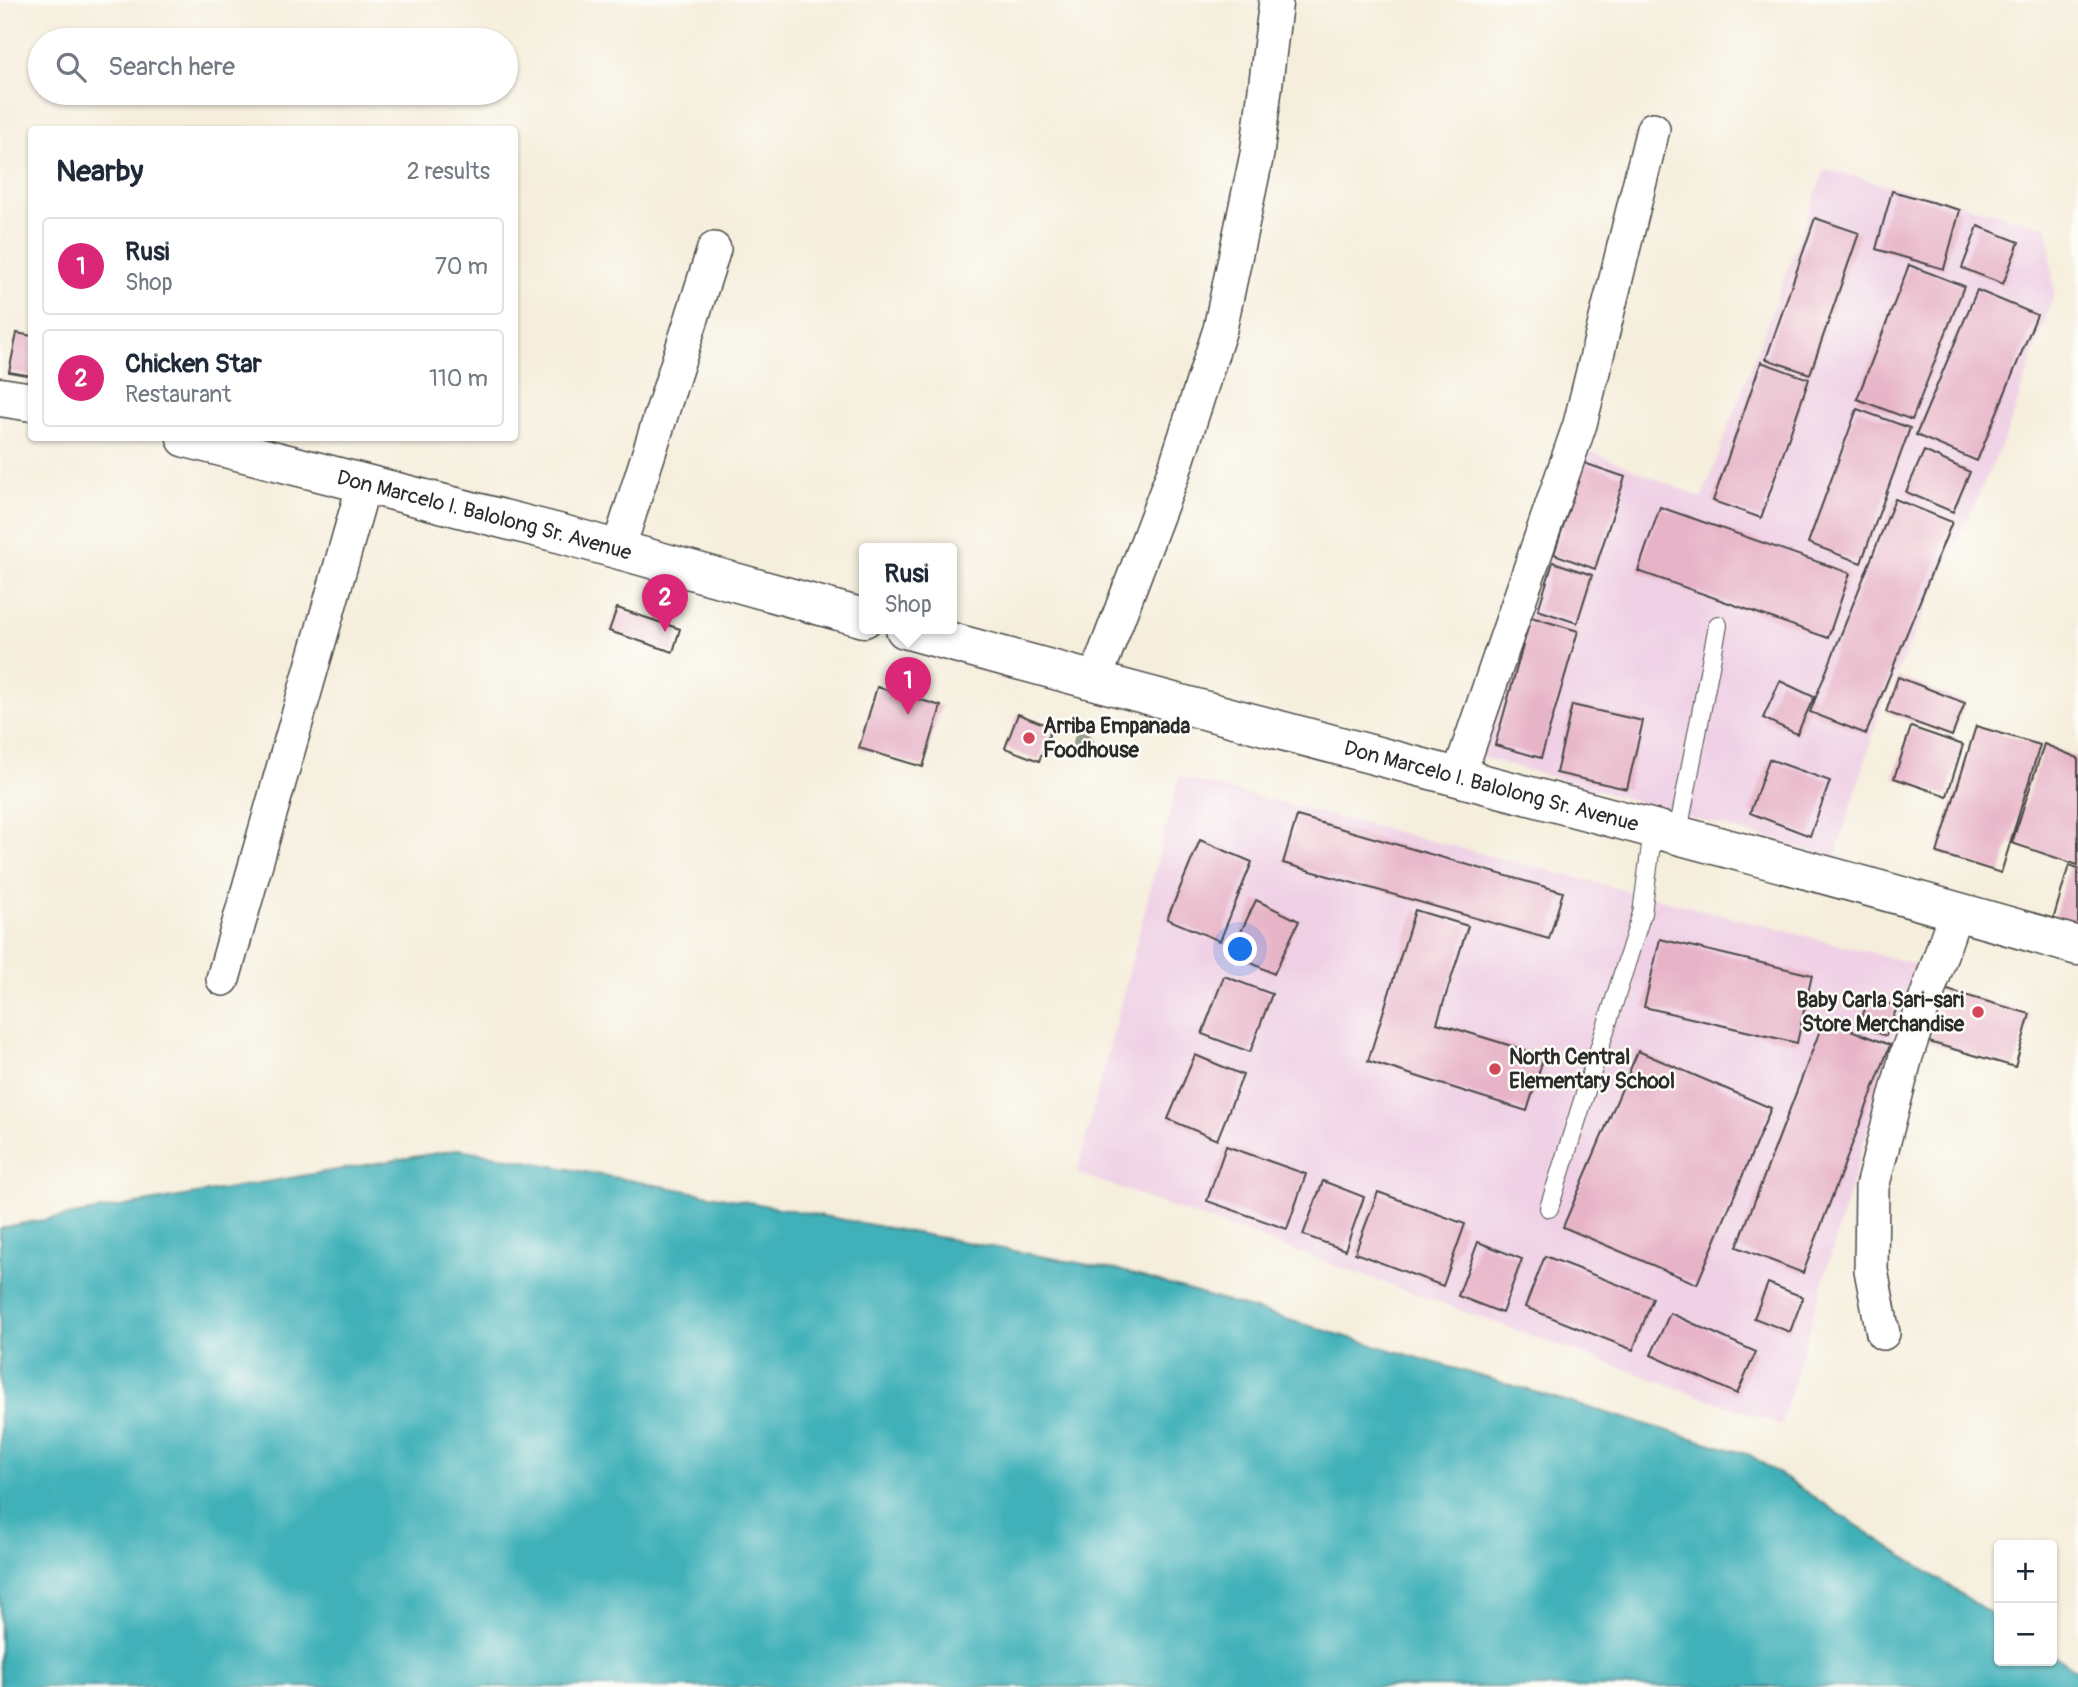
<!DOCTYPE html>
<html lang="en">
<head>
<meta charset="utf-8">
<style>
	:root { --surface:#fff; --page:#f2f2f3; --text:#1f2937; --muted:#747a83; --line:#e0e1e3; --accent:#db2777 }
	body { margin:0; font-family:Pangolin,sans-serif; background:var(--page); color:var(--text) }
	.controls { position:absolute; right:21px; bottom:21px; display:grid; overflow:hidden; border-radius:7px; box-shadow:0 2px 5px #0004 }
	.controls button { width:63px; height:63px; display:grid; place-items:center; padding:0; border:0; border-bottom:2px solid var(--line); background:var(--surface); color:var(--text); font:35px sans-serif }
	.you { position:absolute; left:1241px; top:950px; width:24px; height:24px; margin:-18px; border:5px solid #fff; border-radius:50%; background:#1a73e8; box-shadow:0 0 0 10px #1a73e833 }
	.badge { display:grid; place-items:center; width:46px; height:46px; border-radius:50%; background:var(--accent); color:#fff; font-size:23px; font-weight:700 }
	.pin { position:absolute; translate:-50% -58px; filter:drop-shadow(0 2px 4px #0008) }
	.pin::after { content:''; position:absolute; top:37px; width:24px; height:21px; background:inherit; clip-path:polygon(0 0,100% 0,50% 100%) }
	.popup { position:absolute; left:859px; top:543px; width:98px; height:91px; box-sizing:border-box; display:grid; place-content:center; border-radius:7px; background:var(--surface); filter:drop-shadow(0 2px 5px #0005); font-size:23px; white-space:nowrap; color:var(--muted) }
	.popup b { font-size:26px; color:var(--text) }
	.popup::after { content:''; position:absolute; left:50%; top:100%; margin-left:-14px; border:14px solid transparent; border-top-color:var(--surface) }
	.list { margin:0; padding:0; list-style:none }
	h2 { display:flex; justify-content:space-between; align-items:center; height:91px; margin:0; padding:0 28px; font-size:30px }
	h2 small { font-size:23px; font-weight:400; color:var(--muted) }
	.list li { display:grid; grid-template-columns:46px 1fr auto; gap:21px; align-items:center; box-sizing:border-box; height:98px; margin:0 14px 14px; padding:0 14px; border:2px solid var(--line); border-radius:7px }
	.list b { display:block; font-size:26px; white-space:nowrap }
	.list p { margin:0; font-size:23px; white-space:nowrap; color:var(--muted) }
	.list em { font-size:23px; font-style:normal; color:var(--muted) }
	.icon { flex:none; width:38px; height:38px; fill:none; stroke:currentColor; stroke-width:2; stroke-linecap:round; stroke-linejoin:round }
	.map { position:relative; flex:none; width:2078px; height:1687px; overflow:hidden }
	.search { position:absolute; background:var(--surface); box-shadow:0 2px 5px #0004; left:28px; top:28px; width:490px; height:77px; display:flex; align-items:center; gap:18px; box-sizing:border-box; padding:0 24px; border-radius:38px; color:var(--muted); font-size:26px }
	.panel { position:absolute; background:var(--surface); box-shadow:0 2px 5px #0004; left:28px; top:126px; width:490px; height:315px; border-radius:7px }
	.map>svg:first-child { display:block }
	.built { fill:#efd0e5 }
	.water { fill:#40b1b9; stroke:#366e72; stroke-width:2 }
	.building { fill:#e7b3c7 }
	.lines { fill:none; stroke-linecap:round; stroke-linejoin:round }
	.lane-casing { stroke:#494846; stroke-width:20 }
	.street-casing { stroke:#494846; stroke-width:36 }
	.primary-casing { stroke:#494846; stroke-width:41 }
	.lane { stroke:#fff; stroke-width:18 }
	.street { stroke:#fff; stroke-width:33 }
	.primary { stroke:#fff; stroke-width:38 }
	.tree { fill:#95a08e }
	.poi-dot { fill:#d1495b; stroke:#fdfcf7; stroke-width:2.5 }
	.labels { text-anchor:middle; stroke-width:5; stroke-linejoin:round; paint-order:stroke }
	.street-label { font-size:21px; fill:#2b2b2b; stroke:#fdfcf7 }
	.poi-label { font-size:21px; font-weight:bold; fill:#2b2b2b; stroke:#fdfcf7; text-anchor:start }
</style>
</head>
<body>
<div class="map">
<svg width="2078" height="1687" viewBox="0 0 2078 1687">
	<rect width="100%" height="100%" fill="#fdfcf7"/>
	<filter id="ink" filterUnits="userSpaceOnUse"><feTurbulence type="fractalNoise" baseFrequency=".0143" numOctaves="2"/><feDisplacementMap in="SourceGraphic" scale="14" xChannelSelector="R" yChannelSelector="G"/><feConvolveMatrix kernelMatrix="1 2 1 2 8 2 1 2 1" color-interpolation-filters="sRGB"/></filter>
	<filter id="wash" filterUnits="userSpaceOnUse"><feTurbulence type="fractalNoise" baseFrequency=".00686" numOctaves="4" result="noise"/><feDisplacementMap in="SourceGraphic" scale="28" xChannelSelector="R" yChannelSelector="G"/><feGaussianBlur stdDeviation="1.57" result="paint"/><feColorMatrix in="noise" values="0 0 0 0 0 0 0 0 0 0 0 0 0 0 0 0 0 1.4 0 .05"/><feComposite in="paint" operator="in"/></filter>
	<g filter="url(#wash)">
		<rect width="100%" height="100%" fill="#f5eedc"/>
		<path class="built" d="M1825,169L2048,227L2054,294L2007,433L1883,703L1835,858L1481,757L1585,449L1702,498Z
			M1179,777L1916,964L1781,1425L1077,1173Z"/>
		<path class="water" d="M460,1149L1122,1271L1750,1455L1999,1619V1661H2052V1654L2078,1671V1687H0V1229L14,1225Z"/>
		<g id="blocks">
			<path class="building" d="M1892,191L1960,210L1944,269L1876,249Z
				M1815,218L1859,233L1810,374L1766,359Z
				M1978,226L2019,242L2003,284L1962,268Z
				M1909,265L1964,286L1912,420L1857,399Z
				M1977,290L2037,315L1977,461L1916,435Z
				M17,333L32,336V376L9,372Z
				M1761,362L1809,379L1761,518L1713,501Z
				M1857,409L1910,428L1861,563L1808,543Z
				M1924,451L1970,472L1953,512L1906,492Z
				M1584,463L1625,477L1595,569L1554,554Z
				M1895,499L1952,522L1866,734L1810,712Z
				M1660,507L1850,573L1828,638L1638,571Z
				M1553,562L1592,575L1577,623L1538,610Z
				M617,608L680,629L673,652L609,631Z
				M1531,617L1578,631L1541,758L1495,745Z
				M1898,677L1965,703L1952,736L1886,712Z
				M1780,681L1814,697L1797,734L1763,718Z
				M877,687L941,706L923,767L859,748Z
				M1572,705L1643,721L1627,789L1556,773Z
				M1018,714L1052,727L1039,761L1005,748Z
				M1976,726L2040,745L2001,873L1937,853Z
				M1911,727L1963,745L1947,796L1894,778Z
				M2044,744L2078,758V865L2012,843Z
				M1769,759L1830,781L1810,836L1750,813Z
				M1297,816L1563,892L1549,939L1283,863Z
				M1200,840L1252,862L1220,941L1167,919Z
				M2069,865L2078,868V935L2051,927Z
				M1256,900L1299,921L1274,974L1231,953Z
				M1415,910L1468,926L1437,1023L1544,1056L1527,1111L1368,1061Z
				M1660,939L1812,975L1797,1043L1644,1007Z
				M1224,976L1272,994L1250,1052L1202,1034Z
				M1944,989L2030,1014L2015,1067L1929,1042Z
				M1870,996L1897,1007L1886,1036L1859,1025Z
				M1824,1020L1890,1045L1803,1273L1737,1247Z
				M1638,1051L1771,1108L1697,1284L1563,1227Z
				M1195,1055L1243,1075L1217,1140L1168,1119Z
				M1226,1146L1306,1174L1287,1229L1207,1201Z
				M1323,1181L1364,1197L1345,1250L1303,1235Z
				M1378,1192L1465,1224L1443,1286L1355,1253Z
				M1478,1242L1522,1259L1502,1313L1458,1296Z
				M1545,1256L1653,1298L1633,1350L1525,1307Z
				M1768,1283L1803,1297L1790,1332L1754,1318Z
				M1670,1313L1756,1352L1737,1394L1651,1355Z"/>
		</g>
	</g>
	<g filter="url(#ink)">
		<use href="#blocks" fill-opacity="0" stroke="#494846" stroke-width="2"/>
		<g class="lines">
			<g class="lane-casing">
				<path id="lane" d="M1677,837L1718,625
					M1549,1208L1642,913L1653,830"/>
			</g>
			<g class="street-casing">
				<path id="street" d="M618,550L714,249
					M1094,682L1174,471L1220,329L1257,154L1276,0
					M1458,778L1580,424L1653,129
					M223,979L364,484
					M1883,1333L1871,1270L1872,1187L1906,1056L1956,911"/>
			</g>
			<g class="primary-casing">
				<g id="primary">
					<path d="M0,397L32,402"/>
					<path id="s1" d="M186,438L562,534L864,618"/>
					<path id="s2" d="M905,629C1295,738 1689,833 2078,946"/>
				</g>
			</g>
			<use href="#lane" class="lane"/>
			<use href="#street" class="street"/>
			<use href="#primary" class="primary"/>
		</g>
		<circle class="tree" cx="1083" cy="742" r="10"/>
	</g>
	<g class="poi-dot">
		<circle cx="1029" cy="738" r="7"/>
		<circle cx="1978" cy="1012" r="7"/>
		<circle cx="1495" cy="1069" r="7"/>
	</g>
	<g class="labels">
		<g class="street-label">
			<text dy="7" stroke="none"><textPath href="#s1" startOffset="308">Don Marcelo I. Balolong Sr. Avenue</textPath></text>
			<text dy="7" stroke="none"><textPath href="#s2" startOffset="607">Don Marcelo I. Balolong Sr. Avenue</textPath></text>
		</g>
		<g class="poi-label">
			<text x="1043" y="733">Arriba Empanada<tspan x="1043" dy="24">Foodhouse</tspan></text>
			<text x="1964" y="1007" text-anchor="end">Baby Carla Sari-sari<tspan x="1964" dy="24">Store Merchandise</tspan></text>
			<text x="1509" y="1064">North Central<tspan x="1509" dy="24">Elementary School</tspan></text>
		</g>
	</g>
</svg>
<div class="controls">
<button>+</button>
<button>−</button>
</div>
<div class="you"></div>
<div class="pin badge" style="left:908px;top:715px">1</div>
<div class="popup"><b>Rusi</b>Shop</div>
<div class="pin badge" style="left:665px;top:632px">2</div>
<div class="search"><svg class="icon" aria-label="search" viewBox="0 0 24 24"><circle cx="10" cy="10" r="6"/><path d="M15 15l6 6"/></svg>Search here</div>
<section class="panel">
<h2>Nearby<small>2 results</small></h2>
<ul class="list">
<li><span class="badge">1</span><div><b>Rusi</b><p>Shop</p></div><em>70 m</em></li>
<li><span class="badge">2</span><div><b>Chicken Star</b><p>Restaurant</p></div><em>110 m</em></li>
</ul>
</section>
</div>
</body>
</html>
